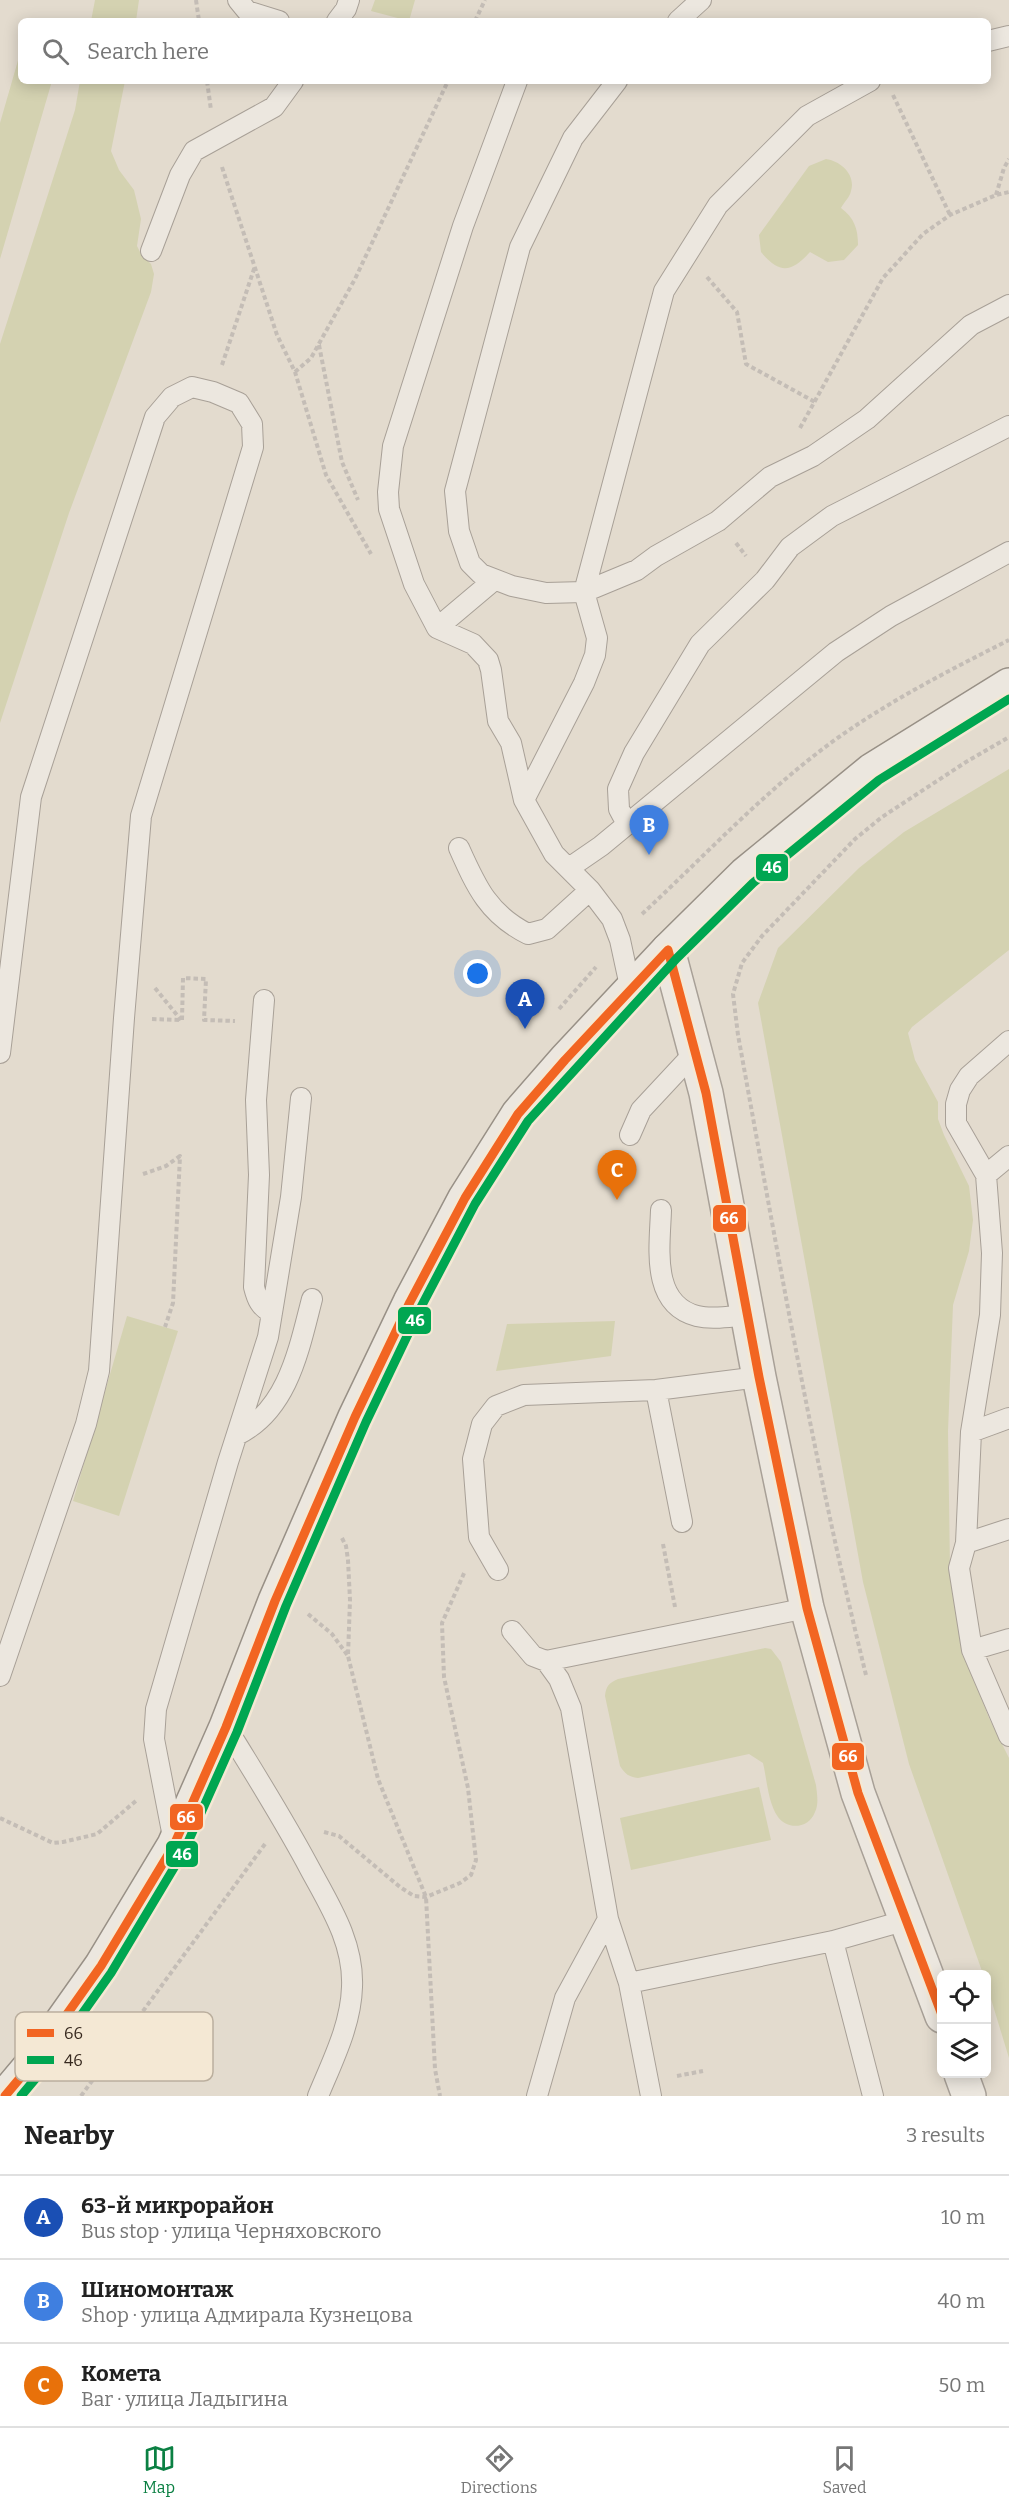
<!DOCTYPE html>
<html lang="en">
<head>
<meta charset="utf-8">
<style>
	:root { --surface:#fff; --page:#f2f2f2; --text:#222; --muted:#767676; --line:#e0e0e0; --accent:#0b8043 }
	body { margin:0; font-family:Bitter,serif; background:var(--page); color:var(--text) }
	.controls { position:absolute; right:18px; bottom:18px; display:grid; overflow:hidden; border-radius:9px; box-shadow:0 3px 15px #0003 }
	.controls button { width:54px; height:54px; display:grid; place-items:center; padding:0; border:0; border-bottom:2px solid var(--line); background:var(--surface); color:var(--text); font:30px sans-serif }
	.you { position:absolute; left:478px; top:974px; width:21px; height:21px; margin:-15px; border:4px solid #fff; border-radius:50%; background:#1a73e8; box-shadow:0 0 0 9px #1a73e833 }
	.badge { display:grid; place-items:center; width:39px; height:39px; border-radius:50%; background:var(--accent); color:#fff; font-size:20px; font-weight:700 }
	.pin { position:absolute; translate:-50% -50px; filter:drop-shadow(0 2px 3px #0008) }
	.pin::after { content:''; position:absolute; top:32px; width:21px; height:18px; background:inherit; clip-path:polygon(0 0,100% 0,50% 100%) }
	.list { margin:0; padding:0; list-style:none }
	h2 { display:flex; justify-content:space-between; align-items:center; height:78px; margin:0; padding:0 24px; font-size:26px }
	h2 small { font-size:20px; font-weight:400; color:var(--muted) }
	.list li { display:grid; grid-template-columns:39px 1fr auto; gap:18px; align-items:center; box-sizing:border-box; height:84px; padding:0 24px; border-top:2px solid var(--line) }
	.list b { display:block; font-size:22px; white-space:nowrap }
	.list p { margin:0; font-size:20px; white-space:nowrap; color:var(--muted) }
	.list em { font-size:20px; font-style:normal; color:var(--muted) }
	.icon { flex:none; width:33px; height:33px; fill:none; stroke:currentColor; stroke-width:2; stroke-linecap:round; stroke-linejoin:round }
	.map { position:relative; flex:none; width:1009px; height:2096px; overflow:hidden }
	.search { position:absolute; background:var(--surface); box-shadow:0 3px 15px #0003; left:18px; right:18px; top:18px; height:66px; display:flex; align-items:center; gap:15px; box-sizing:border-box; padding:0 21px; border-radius:9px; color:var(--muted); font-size:22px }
	.sheet { height:330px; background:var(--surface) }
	nav { display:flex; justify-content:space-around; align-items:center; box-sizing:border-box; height:84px; border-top:2px solid var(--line); background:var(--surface); font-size:16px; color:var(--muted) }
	nav a { display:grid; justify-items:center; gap:3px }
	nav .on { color:var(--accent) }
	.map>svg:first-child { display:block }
	.green { fill:#d4d2b1 }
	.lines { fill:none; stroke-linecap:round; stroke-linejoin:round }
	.service-casing { stroke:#a8a097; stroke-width:22 }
	.tertiary-casing { stroke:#a8a097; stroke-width:36 }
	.secondary-casing { stroke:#989086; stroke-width:36 }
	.path { stroke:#c4bdb6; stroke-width:4; stroke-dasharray:4.5 3; stroke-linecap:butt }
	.service { stroke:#ece7df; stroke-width:20 }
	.tertiary { stroke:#ece7df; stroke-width:33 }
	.secondary { stroke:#ece7df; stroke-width:33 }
	.bus-1-casing { stroke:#f4e8d4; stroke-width:14 }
	.bus-2-casing { stroke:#f4e8d4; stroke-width:14 }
	.bus-1 { stroke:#f26522; stroke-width:9 }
	.bus-2 { stroke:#00a651; stroke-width:9 }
	.key { fill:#f4e8d4; stroke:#bbaf9e; stroke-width:1.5 }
	.key-label { font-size:16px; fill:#37291f }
	.line-badge { stroke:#f4e8d4; stroke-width:2 }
	.badge-label { font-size:16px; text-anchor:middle; font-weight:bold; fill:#fff }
</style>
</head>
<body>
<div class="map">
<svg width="1009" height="2096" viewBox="0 0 1009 2096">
	<rect width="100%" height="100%" fill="#e3dbce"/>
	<path class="green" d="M95,0H139L136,21H91Z
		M375,0H415L409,21L371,11Z
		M21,50V81H52L0,259V123Z
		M80,81H125L111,151L119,170L134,190L141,219L137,246L141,254L151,264L154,274L151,292L69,513L0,723V344L75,110Z
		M826,159C841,161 856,175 851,191C850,197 844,202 841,208C854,218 858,228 858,245L844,260L828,262L810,252C792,272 780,275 761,252L759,235L809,166Z
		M1009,769V950L912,1027L908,1033L915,1060L938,1102V1119L944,1135L969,1186L973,1220L969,1251L953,1305L948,1431L950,1569L964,1653L989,1718L1009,1758V2058L987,1986L986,1974H983L909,1764L863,1582L758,1003L778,948L859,868L904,832Z
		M127,1316L178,1331L119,1516L73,1501Z
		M615,1321L611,1356L496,1371L507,1324Z
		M765,1648L771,1649L781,1662L816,1785C817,1794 819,1804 815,1812C809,1829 787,1830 778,1817C768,1803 767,1780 763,1763L749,1754L638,1778C629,1777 625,1774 620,1766L605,1696C606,1686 609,1683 618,1679Z
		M759,1787L771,1840L631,1870L620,1818Z"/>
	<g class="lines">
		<g class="service-casing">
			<path id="service" d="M238,0L247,11L279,21
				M337,21L346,9L349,0
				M678,21L701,0
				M988,41L1009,36
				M517,81L463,226L393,446L388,492L389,509L414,584L437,628L473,644L488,660L491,670L498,721L511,743L524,800L554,854L590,890L612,919L620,940L631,991
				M617,81L573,138L520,247L455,491L459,531L470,563L481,574L512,586L546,593L584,592L637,570L656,556L718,521L770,477L813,456L867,419L971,325L1009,305
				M151,251L180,175L194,151L274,107L293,81
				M437,628L494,580
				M524,800L584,683L595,655L597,638L584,592L664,291L718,205L807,116L870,81
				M627,824L619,809L618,789L634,753L700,644L765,580L790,547L832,516L1009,426
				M459,848C476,886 488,914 528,934L547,929L590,890
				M569,868L601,846L836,652L891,616L1009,552
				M264,1000L256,1100L259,1175L254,1287C257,1299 260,1307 272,1313
				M1009,1041L969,1076L960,1090L956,1104V1123L986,1175L992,1253L990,1315L971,1432L966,1543L959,1568L972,1650L1009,1736
				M0,1053L31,797L155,417L172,397L192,387L213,392L239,403L252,424L253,447L141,816L124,1018L99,1371L86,1424L0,1676
				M630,1135L641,1110L696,1051
				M986,1175L1009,1156
				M661,1210C660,1246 650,1304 697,1316C713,1320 732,1316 748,1315
				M656,1390L682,1522
				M971,1432L1009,1418
				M237,1435C288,1410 299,1349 312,1299
				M966,1543L1009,1529
				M498,1570L479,1537L473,1459L482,1424L496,1406L524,1395L656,1390L759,1377
				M512,1631L533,1656L546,1661
				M972,1650L1009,1639
				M226,1727C255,1774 284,1820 310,1869C330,1906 354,1943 352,1987C351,2025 332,2062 318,2096
				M174,1842L154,1739L156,1709L228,1462L268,1337L291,1197L301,1098
				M833,1941L873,2096
				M629,1983L608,1919L571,1708L559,1679L546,1661L807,1608
				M537,2096L565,1998L608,1919
				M651,2096L629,1983L833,1941L907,1920"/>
		</g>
		<g class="tertiary-casing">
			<path id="tertiary" d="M668,950L706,1093L759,1377L807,1608L858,1793L942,2016
				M961,2074L969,2096"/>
		</g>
		<g class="secondary-casing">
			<path id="secondary" d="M5,2096L31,2065L101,1966L174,1845L226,1727L275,1601L355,1417L410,1302L465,1198L518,1114L565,1060L668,950L745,874L872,770L1009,685"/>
		</g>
		<path class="path" d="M196,0L199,21
			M475,21L485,0
			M207,81L211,110
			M893,95L950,215
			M222,167L277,335L295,372L326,475L371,554
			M996,195L1004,168L1009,159
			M707,277L737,312L746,364L815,402
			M319,345L342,462L358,500
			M222,365L255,266
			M295,372L311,358L355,279L448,81
			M800,428L883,278L923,234L950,215L996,195L1009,192
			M736,543L746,556
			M642,914C706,855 767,788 839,737C893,699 950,670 1009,640
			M155,988L181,1020
			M559,1009L596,967
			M152,1019L181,1020
			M182,1020L183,978L206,979L204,1020L235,1021
			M143,1174L166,1166L180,1156L173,1303L165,1327
			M342,1538L346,1546L348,1560L350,1600L348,1656L378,1779L426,1897L435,2069L440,2096
			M663,1544L675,1607
			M308,1614L332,1634L348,1656
			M866,1675C814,1464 777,1249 738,1035L733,994L742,963L762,936L855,839L882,817L966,762L1009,737
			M0,1818L53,1843L63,1842L97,1834L137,1800
			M324,1832L339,1836L400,1887L414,1896L426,1897L460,1883L471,1875L476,1860L468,1788L444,1677L442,1623L465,1571
			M677,2076L703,2071
			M81,2096L265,1844"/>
		<use href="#service" class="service"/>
		<use href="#tertiary" class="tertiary"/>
		<use href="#secondary" class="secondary"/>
		<g class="bus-1-casing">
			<path id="bus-1" d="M668,950L706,1093L759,1377L807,1608L858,1793L942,2015
				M5,2096L31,2065L101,1966L174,1845L226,1727L275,1601L355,1417L410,1302L465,1198L518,1114L565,1060L668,950"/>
		</g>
		<g class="bus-2-casing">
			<path id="bus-2" d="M21,2096L41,2072L111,1973L184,1851L237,1732L286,1606L366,1422L421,1307L475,1204L528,1121L677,958L753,883L879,780L1009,699"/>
		</g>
		<use href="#bus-1" class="bus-1"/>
		<use href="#bus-2" class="bus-2"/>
	</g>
	<rect x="15" y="2012" width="198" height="69" rx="9" class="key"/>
	<rect x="27" y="2029" width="27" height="8" fill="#f26522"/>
	<rect x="27" y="2056" width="27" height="8" fill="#00a651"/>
	<g class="key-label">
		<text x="64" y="2039">66</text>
		<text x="64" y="2066">46</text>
	</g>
	<g class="line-badge">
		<rect x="755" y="853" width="34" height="29" rx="6" fill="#00a651"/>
		<rect x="712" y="1204" width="35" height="29" rx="6" fill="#f26522"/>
		<rect x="397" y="1306" width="35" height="29" rx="6" fill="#00a651"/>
		<rect x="831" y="1742" width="34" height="29" rx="6" fill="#f26522"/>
		<rect x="169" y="1803" width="35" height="28" rx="6" fill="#f26522"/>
		<rect x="165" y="1840" width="34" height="28" rx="6" fill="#00a651"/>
	</g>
	<g class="badge-label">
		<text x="772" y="873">46</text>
		<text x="729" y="1224">66</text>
		<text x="415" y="1326">46</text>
		<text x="848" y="1762">66</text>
		<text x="186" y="1823">66</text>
		<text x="182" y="1860">46</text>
	</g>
</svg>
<div class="controls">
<button><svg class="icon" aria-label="locate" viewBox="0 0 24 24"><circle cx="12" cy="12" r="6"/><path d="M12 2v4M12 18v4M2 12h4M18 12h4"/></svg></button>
<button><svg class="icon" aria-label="layers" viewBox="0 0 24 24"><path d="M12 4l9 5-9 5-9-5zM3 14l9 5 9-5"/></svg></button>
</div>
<div class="you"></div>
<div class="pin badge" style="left:525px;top:1029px;background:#1a4fb4">A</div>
<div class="pin badge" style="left:649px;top:855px;background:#3f7fe0">B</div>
<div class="pin badge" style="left:617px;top:1200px;background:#e8710a">C</div>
<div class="search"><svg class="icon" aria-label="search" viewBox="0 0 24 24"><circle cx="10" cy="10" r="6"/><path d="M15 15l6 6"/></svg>Search here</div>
</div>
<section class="sheet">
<h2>Nearby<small>3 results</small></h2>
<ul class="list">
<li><span class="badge" style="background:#1a4fb4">A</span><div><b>63-й микрорайон</b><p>Bus stop · улица Черняховского</p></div><em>10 m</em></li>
<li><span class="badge" style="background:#3f7fe0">B</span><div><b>Шиномонтаж</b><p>Shop · улица Адмирала Кузнецова</p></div><em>40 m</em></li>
<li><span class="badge" style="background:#e8710a">C</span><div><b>Комета</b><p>Bar · улица Ладыгина</p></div><em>50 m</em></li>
</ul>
</section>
<nav>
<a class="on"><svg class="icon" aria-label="map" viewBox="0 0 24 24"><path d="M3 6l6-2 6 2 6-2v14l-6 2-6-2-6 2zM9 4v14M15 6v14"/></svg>Map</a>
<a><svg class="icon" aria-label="directions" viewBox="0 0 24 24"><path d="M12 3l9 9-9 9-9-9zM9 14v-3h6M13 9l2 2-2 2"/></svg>Directions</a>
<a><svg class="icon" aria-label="saved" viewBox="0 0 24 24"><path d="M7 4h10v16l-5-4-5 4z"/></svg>Saved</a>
</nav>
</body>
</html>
